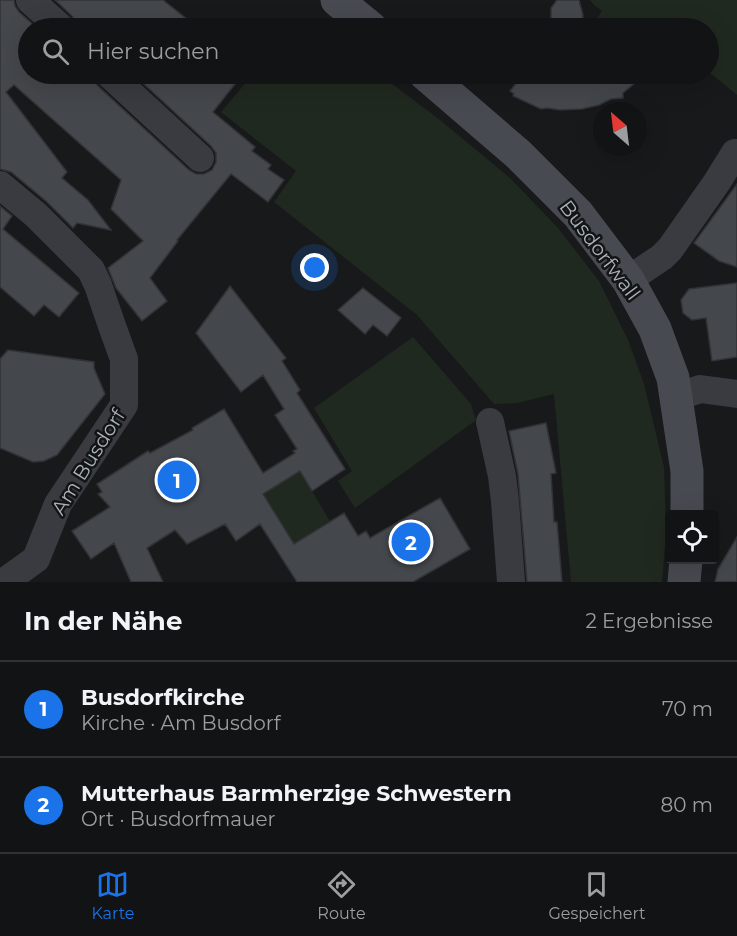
<!DOCTYPE html>
<html lang="de">
<head>
<meta charset="utf-8">
<style>
	:root { --surface:#121314; --page:#1b1c1d; --text:#f1f3f6; --muted:#9c9ea0; --line:#313234; --accent:#1a73e8 }
	body { margin:0; font-family:Montserrat,sans-serif; background:var(--page); color:var(--text) }
	.controls { position:absolute; right:18px; bottom:18px; display:grid; overflow:hidden; border-radius:6px; box-shadow:0 6px 24px #0002 }
	.controls button { width:54px; height:54px; display:grid; place-items:center; padding:0; border:0; border-bottom:2px solid var(--line); background:var(--surface); color:var(--text); font:30px sans-serif }
	.compass { position:absolute; left:593px; top:102px; width:54px; height:54px; border-radius:50%; background:var(--surface); box-shadow:0 6px 24px #0002; rotate:332deg }
	.you { position:absolute; left:315px; top:268px; width:21px; height:21px; margin:-15px; border:4px solid #fff; border-radius:50%; background:#1a73e8; box-shadow:0 0 0 9px #1a73e833 }
	.badge { display:grid; place-items:center; width:39px; height:39px; border-radius:50%; background:var(--accent); color:#fff; font-size:20px; font-weight:700 }
	.pin { position:absolute; translate:-50% -50%; border:3px solid #fff; box-shadow:0 2px 6px #0006 }
	.list { margin:0; padding:0; list-style:none }
	h2 { display:flex; justify-content:space-between; align-items:center; height:78px; margin:0; padding:0 24px; font-size:26px }
	h2 small { font-size:20px; font-weight:400; color:var(--muted) }
	.list li { display:grid; grid-template-columns:39px 1fr auto; gap:18px; align-items:center; box-sizing:border-box; height:96px; padding:0 24px; border-top:2px solid var(--line) }
	.list b { display:block; font-size:22px; white-space:nowrap }
	.list p { margin:0; font-size:20px; white-space:nowrap; color:var(--muted) }
	.list em { font-size:20px; font-style:normal; color:var(--muted) }
	.icon { flex:none; width:33px; height:33px; fill:none; stroke:currentColor; stroke-width:2; stroke-linecap:round; stroke-linejoin:round }
	.map { position:relative; flex:none; width:737px; height:582px; overflow:hidden }
	.search { position:absolute; background:var(--surface); box-shadow:0 6px 24px #0002; left:18px; right:18px; top:18px; height:66px; display:flex; align-items:center; gap:15px; box-sizing:border-box; padding:0 21px; border-radius:33px; color:var(--muted); font-size:22px }
	.sheet { height:270px; background:var(--surface) }
	nav { display:flex; justify-content:space-around; align-items:center; box-sizing:border-box; height:84px; border-top:2px solid var(--line); background:var(--surface); font-size:16px; color:var(--muted) }
	nav a { display:grid; justify-items:center; gap:3px }
	nav .on { color:var(--accent) }
	.map>svg:first-child { display:block }
	.green { fill:#202920 }
	.building { fill:#44474b; stroke:#323337; stroke-width:1.5 }
	.lines { fill:none; stroke-linecap:round; stroke-linejoin:round }
	.minor { stroke:#393b40; stroke-width:28 }
	.secondary { stroke:#474a50; stroke-width:33 }
	.labels { text-anchor:middle; stroke-width:5; stroke-linejoin:round; paint-order:stroke }
	.street-label { font-size:20px; fill:#aab2ba; stroke:#131416 }
</style>
</head>
<body>
<div class="map">
<svg width="737" height="582" viewBox="0 0 737 582">
	<rect width="100%" height="100%" fill="#18191b"/>
	<path class="green" d="M590,0H737V95L709,72L708,28H599L593,24L602,11L594,5Z
		M253,74H379L440,120L510,178L558,228L599,281L628,340L644,384L664,467L666,533L662,582H571L554,394L517,403L494,404L417,315L274,202L296,171L221,112Z
		M413,337L471,404L476,420L355,508L338,481L352,471L314,408Z
		M300,471L330,521L294,544L264,494Z"/>
	<path class="building" d="M0,0H14L15,6L19,12L37,28H28V74H93V79L98,86L189,170L196,174H204L212,170L216,162V153L211,146L133,74H243L213,112L255,147L252,151L271,165L268,169L284,180L268,202L231,174L177,240L178,241L150,278L167,301L142,321L116,288L108,268L143,241L111,209L121,180L14,85L6,92L67,172L62,178L88,200L111,230L77,223L73,228L47,202L11,172L0,169Z
		M55,0H163L198,28H77L76,22L72,16Z
		M557,0H579L583,15L582,28H555L551,19V8Z
		M523,74H646L623,93V98L611,99L599,105L582,109L560,110L547,108L541,109L513,96L514,94L510,91Z
		M737,184V267L719,261L694,243Z
		M0,206L12,216L3,229L79,293L59,317L44,305L34,316L0,287Z
		M737,283V357L712,361L706,318L692,320L683,313L681,300L689,289Z
		M230,286L286,358L282,361L300,390L297,393L345,469L312,491L300,471L263,494L294,544L344,513L358,536L366,531L370,538L440,498L470,549L413,582H297L260,524L236,541L225,524L187,544L175,530L147,548L163,582H131L114,543L91,559L72,531L110,507L98,494L102,492L97,484L148,451L150,453L193,430L192,428L224,409L263,473L295,453L293,451L297,449L275,415L284,409L263,375L241,392L196,333Z
		M363,288L401,318L387,336L373,325L365,334L338,310Z
		M8,350L94,362V368L105,394L57,455L44,461L33,462L0,448V359Z
		M546,423L556,473L551,474L554,522H557L562,582H527L518,474L509,431Z
		M737,537V582H715L718,569Z"/>
	<g class="lines">
		<path class="minor" d="M30,0L61,28
			M109,74L200,158
			M0,185L36,215L91,270L98,285L112,326L124,359V405L58,504L36,559L4,582
			M628,280L662,257L670,249L717,182L735,153
			M677,397L700,389L737,394
			M490,422L502,476L505,501L511,582"/>
		<path class="secondary" d="M337,0L371,28
			M425,74L518,154L578,214L628,280L655,329L673,378L687,471V514
			M684,582L686,560"/>
	</g>
	<g class="labels">
		<g class="street-label">
			<text transform="translate(600 250) rotate(53)" y="7">Busdorfwall</text>
			<text transform="translate(88 462) rotate(-58)" y="7">Am Busdorf</text>
		</g>
	</g>
</svg>
<div class="controls">
<button><svg class="icon" aria-label="locate" viewBox="0 0 24 24"><circle cx="12" cy="12" r="6"/><path d="M12 2v4M12 18v4M2 12h4M18 12h4"/></svg></button>
</div>
<svg class="compass" viewBox="-18 -18 36 36"><path d="M0-13l5 13h-10z" fill="#e53935"/><path d="M0 13l5-13h-10z" fill="#9c9ea0"/></svg>
<div class="you"></div>
<div class="pin badge" style="left:177px;top:480px">1</div>
<div class="pin badge" style="left:411px;top:542px">2</div>
<div class="search"><svg class="icon" aria-label="search" viewBox="0 0 24 24"><circle cx="10" cy="10" r="6"/><path d="M15 15l6 6"/></svg>Hier suchen</div>
</div>
<section class="sheet">
<h2>In der Nähe<small>2 Ergebnisse</small></h2>
<ul class="list">
<li><span class="badge">1</span><div><b>Busdorfkirche</b><p>Kirche · Am Busdorf</p></div><em>70 m</em></li>
<li><span class="badge">2</span><div><b>Mutterhaus Barmherzige Schwestern</b><p>Ort · Busdorfmauer</p></div><em>80 m</em></li>
</ul>
</section>
<nav>
<a class="on"><svg class="icon" aria-label="map" viewBox="0 0 24 24"><path d="M3 6l6-2 6 2 6-2v14l-6 2-6-2-6 2zM9 4v14M15 6v14"/></svg>Karte</a>
<a><svg class="icon" aria-label="directions" viewBox="0 0 24 24"><path d="M12 3l9 9-9 9-9-9zM9 14v-3h6M13 9l2 2-2 2"/></svg>Route</a>
<a><svg class="icon" aria-label="saved" viewBox="0 0 24 24"><path d="M7 4h10v16l-5-4-5 4z"/></svg>Gespeichert</a>
</nav>
</body>
</html>
